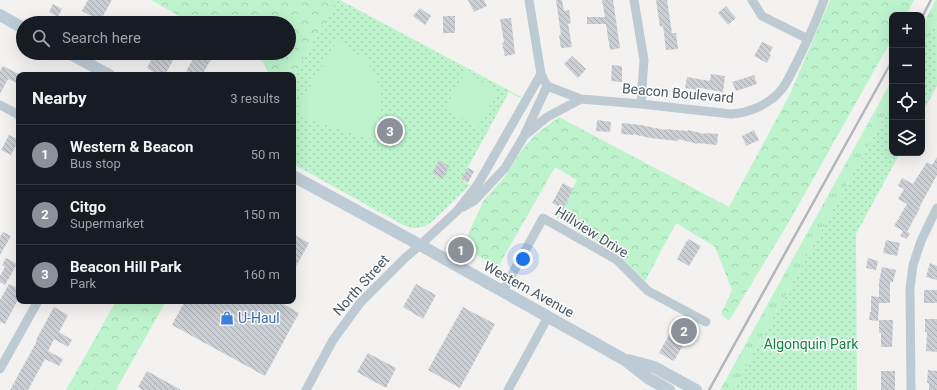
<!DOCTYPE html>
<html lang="en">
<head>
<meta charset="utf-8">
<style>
	:root { --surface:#171b24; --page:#20242c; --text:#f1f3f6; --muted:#9ea1a6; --line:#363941; --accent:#8c9099 }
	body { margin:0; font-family:Roboto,sans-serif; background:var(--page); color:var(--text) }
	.controls { position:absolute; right:12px; top:12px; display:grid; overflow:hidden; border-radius:8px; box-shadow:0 4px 16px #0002 }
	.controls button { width:36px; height:36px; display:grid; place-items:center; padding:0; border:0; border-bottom:1px solid var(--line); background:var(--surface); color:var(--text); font:20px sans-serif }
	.you { position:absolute; left:523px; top:259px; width:14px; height:14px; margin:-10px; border:3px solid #fff; border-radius:50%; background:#1a73e8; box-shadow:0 0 0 6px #1a73e833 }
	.badge { display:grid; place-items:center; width:26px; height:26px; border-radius:50%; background:var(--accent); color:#fff; font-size:13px; font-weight:700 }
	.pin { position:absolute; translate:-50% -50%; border:2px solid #fff; box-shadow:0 1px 4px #0006 }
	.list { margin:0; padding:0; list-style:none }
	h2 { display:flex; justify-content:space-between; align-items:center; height:52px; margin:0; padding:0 16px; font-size:17px }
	h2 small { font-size:13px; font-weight:400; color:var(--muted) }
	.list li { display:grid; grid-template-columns:26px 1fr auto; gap:12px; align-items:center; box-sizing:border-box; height:60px; padding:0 16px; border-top:1px solid var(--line) }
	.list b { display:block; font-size:15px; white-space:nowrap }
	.list p { margin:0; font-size:13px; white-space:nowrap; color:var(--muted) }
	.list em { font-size:13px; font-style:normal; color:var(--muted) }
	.icon { flex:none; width:22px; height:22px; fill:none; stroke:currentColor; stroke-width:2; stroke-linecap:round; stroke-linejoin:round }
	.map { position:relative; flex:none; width:937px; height:390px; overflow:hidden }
	.search { position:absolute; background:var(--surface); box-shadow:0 4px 16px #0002; left:16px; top:16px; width:280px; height:44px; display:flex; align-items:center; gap:10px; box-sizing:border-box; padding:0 14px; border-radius:22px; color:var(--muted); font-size:15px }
	.panel { position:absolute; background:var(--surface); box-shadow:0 4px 16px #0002; left:16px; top:72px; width:280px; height:232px; border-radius:8px }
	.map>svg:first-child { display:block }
	.grass { fill:url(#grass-tufts) }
	.forest { fill:url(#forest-crowns) }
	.park { fill:url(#park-dots) }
	.pitch { fill:#bdf4cd }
	.building { fill:url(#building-back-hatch) }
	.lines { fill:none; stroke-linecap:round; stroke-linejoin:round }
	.minor { stroke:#becad2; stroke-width:9 }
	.secondary { stroke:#bdcbd6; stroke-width:12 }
	.rail { stroke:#b2b7bc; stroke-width:2.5 }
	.labels { text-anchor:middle; stroke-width:3; stroke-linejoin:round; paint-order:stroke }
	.street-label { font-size:14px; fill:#475761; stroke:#fff }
	.shop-label { font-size:14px; fill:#366cbe; stroke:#fff; text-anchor:start }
	.park-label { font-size:14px; fill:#0f853f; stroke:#fff }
</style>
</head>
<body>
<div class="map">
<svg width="937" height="390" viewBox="0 0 937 390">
	<defs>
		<pattern id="grass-tufts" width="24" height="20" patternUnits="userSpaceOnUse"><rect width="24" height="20" fill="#bdf4cd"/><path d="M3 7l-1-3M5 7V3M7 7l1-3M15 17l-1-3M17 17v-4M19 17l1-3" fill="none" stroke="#a4d3b3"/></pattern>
		<pattern id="forest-crowns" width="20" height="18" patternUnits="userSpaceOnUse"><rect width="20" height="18" fill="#bdf4cd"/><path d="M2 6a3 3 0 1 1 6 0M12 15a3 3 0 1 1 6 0" fill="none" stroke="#a4d3b3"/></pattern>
		<pattern id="park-dots" width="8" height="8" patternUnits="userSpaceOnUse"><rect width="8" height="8" fill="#bdf4cd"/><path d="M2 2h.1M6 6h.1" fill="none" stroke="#a4d3b3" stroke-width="1.8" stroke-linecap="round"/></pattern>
		<pattern id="building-back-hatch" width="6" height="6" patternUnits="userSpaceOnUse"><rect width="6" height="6" fill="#cbcfd4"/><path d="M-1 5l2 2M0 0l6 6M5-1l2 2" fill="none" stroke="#a7abaf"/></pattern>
	</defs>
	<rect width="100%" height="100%" fill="#f4f1f1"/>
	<path class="grass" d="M936,0H937V22L922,49V26Z
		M892,80V103L733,390H720Z"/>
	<path class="forest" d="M151,0H337L293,77V75H269L263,62L253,53H289V23H192Z
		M830,0H914L906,15H892V39L790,220L729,321L721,314L732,290L715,247L676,223L645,281L620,256L556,217L577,180L555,167L498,267L468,250V234L484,200L503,179L523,149L535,135L559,117L729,207L790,94Z
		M116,301H166L116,390H66Z"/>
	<path class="park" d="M337,0H340L521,97L520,98L509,92L461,180L470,185L433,221C423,228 417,230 405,226L293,164V77Z
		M937,22V86L922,113V49Z
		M892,103V153H900L856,234L857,390H733Z"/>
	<path class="pitch" d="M337,41L367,60L379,85L380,118L376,140L302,118L298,107Z
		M465,73L498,91L478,127L445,109Z"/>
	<path class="building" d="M88,0H112L100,21L82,11Z
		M468,0H484L487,6L474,12Z
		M556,0H562L564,11L569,10L571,23L568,24L572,47L561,48L559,35H561Z
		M602,0H613L620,48L610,50L606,24H587V17H605Z
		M656,0H667L672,33H676L678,49L666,50L663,26L660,27Z
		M53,4L62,9L58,17L49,12Z
		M726,6L736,18L728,25L718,13Z
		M420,8L431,16L425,25L413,16Z
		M443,16H455V33H443Z
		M511,18L515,54L505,56L502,43L504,42L500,19Z
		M762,42L773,47L769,54L771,55L767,63L754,56Z
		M138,53H177L165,75H158L147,68L151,60Z
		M197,53H215L202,75H193L186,71Z
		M572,56L586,69L578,78L564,64Z
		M612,65L622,66V82L611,81Z
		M3,66L19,74V84L8,79L0,94V71Z
		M711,74L725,76L723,92L700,88L699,90L685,88L687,77L710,81Z
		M754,75L757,84L736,91L732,82Z
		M597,120L611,122L610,132L596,131Z
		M622,123L641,125L665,130V129L688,131V130L705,134V133L718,134L717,145L698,143V144L678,139V141L650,138L633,134V135L621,134Z
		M754,130L759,140L746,146L742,136Z
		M9,135L19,140L11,155L1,150Z
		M937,157V175L919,208H920L907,232L910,233L907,239L900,236L903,231L894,226L907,204L898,199L904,189L898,186L902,178L913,184L927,162L932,165Z
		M439,160L449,166L443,179L432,173Z
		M468,168L474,171L468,183L461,179Z
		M563,183L573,189L563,209L552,203Z
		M3,232L11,236L0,255V237Z
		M293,234L309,243L293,272Z
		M688,239L701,246L689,266L677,259Z
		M886,240L900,243L897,256L883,253Z
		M6,258L17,264L5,285L0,282V276L5,267L2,265Z
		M868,258L878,261L876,270L866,268Z
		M930,263L937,266V280L926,277Z
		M882,267L896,270L893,282H890V303H879L878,321L869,320L870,312H871V296L879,297V282Z
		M9,284L19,289V298L5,324L0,322V300Z
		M416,284L436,295L423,319L403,307Z
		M924,290H937V303H924Z
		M185,301H278L299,313L265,376L172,325Z
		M54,307L68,315L59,332L72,340L68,347L54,339L48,351L63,359L59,366L45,359L28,390H10L37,341L36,340Z
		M463,307L495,324L460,388L428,370Z
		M925,319H937V352L926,351L927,332H925Z
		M677,320L698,332L692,343L686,340L674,361L659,353Z
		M879,320H893L892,347H881V333H879Z
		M368,353L396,368L386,388L357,372Z
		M928,370L937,371V390H929V383H927Z
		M147,371L181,390H143L138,387Z
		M881,371H895V390H881Z"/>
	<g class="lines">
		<path class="minor" d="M529,0L541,74L547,86L581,99
			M634,0L644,60L641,104
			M752,0L762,16L808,39
			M0,105L19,115
			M524,136L547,117L581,99L641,104L731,114C750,113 770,104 782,89C788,81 792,71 797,62C807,42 816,21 824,0
			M463,207L475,200L505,168L524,136L547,86
			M503,291L543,218L617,260L648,291L706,322
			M0,369L38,301
			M306,390L333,340L360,303L405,258L420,245L457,211L478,184L541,74
			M508,390L548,317
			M911,390L910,289L913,265L921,241L931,220L937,208"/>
		<path class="secondary" d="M0,15L23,28
			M69,53L109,75
			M293,176L420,245L625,360L648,378L669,390
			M628,360L654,367L696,390"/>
		<path class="rail" d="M922,17L931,0
			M709,390L892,61"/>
	</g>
	<defs>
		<g id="shop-bare" transform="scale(1.08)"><path d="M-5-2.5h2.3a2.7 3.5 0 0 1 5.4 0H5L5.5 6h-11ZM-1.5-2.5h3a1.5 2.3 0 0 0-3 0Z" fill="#3f7fe0" stroke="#fff" stroke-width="2.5" paint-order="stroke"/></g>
	</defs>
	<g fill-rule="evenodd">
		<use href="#shop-bare" x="227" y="318"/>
	</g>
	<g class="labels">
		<g class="street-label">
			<text transform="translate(678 93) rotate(5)" y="5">Beacon Boulevard</text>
			<text transform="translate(592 232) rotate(32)" y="5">Hillview Drive</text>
			<text transform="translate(361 285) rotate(-48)" y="5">North Street</text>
			<text transform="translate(529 289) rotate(29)" y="5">Western Avenue</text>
		</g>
		<g class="shop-label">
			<text x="238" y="323">U-Haul</text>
		</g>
		<g class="park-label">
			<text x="811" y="349">Algonquin Park</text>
		</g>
	</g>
</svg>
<div class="controls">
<button>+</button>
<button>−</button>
<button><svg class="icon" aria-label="locate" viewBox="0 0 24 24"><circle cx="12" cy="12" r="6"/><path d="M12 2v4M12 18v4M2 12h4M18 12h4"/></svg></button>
<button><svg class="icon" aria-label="layers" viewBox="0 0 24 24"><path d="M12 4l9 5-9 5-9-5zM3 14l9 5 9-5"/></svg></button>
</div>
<div class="you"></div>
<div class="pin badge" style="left:461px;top:250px">1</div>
<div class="pin badge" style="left:684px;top:331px">2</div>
<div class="pin badge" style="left:390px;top:131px">3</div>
<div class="search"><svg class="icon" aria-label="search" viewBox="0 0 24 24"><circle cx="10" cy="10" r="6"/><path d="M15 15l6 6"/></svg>Search here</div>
<section class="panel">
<h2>Nearby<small>3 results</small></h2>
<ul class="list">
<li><span class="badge">1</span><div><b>Western &amp; Beacon</b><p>Bus stop</p></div><em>50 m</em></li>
<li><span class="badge">2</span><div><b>Citgo</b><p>Supermarket</p></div><em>150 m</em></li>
<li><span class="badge">3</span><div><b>Beacon Hill Park</b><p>Park</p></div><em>160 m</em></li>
</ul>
</section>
</div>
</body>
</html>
